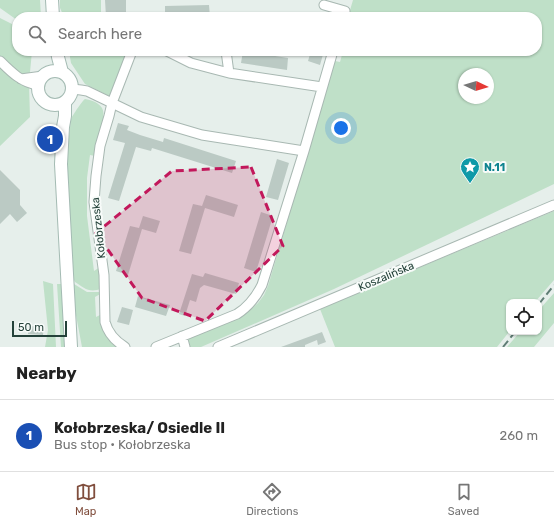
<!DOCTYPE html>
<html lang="en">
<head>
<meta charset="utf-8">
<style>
	:root { --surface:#fff; --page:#f6f6f6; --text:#222; --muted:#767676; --line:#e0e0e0; --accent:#804e3d }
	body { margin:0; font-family:Rubik,sans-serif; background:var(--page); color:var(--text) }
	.controls { position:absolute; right:12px; bottom:12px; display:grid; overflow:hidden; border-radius:8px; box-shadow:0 1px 3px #0004 }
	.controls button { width:36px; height:36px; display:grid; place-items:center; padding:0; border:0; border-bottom:1px solid var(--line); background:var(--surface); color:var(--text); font:20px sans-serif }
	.compass { position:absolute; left:458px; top:68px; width:36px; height:36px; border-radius:50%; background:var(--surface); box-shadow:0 1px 3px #0004; rotate:94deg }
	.scale { position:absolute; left:12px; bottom:10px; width:55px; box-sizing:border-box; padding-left:4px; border:2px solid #24423a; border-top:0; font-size:11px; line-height:14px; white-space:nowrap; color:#24423a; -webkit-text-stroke:3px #f7fbf9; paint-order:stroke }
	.you { position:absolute; left:341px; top:128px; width:14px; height:14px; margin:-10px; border:3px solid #fff; border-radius:50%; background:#1a73e8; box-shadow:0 0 0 6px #1a73e833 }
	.badge { display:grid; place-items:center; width:26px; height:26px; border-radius:50%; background:var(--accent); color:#fff; font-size:13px; font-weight:700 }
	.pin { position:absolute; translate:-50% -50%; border:2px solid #fff; box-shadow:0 1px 4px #0006 }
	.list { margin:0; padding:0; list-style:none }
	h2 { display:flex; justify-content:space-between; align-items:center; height:52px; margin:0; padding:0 16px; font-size:17px }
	h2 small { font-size:13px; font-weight:400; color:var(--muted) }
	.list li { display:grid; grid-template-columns:26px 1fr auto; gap:12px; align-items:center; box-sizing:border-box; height:72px; padding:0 16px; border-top:1px solid var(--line) }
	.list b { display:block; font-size:15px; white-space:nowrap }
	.list p { margin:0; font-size:13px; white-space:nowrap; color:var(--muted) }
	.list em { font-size:13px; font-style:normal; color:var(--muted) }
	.icon { flex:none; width:22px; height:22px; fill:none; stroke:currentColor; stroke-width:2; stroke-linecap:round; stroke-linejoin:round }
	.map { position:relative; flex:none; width:554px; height:347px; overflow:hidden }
	.search { position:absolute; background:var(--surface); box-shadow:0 1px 3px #0004; left:12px; right:12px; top:12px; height:44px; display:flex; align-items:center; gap:10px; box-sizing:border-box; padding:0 14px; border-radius:16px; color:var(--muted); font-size:15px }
	.sheet { height:124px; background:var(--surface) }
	nav { display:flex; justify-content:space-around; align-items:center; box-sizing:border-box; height:56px; border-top:1px solid var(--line); background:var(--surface); font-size:11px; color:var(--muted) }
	nav a { display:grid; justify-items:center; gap:2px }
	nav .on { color:var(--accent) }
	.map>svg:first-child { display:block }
	.green { fill:#bfe0c8; fill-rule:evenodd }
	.building { fill:#bbcac4 }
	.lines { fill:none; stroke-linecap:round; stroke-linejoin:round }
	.street-casing { stroke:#a8b8b2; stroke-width:11 }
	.secondary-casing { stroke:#a4bbb3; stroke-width:14 }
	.street { stroke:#fff; stroke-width:9 }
	.secondary { stroke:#fff; stroke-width:12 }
	.rail { stroke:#5f7d75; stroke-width:2; stroke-dasharray:8 4; stroke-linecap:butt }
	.marked { fill:#c2185b; fill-opacity:0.2; stroke:#c2185b; stroke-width:3; stroke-dasharray:8 5; stroke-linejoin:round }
	.labels { text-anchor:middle; stroke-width:4; stroke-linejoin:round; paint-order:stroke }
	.culture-label { font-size:11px; font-weight:bold; fill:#0d838f; stroke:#f7fbf9; text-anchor:start }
	.street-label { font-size:11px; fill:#24423a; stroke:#f7fbf9 }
</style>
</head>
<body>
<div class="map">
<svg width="554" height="347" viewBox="0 0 554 347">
	<rect width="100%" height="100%" fill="#e6efeb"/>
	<path class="green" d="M0,0H40L41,17H17V20L0,8Z
		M60,0H101V17H64L60,8Z
		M353,0H554V184L334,289L201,347H189L187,342L190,337L235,319L249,311L258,303L264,295L268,286L335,61L340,62L343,51H537V17H348ZM464,74H488V98H464Z
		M0,18L12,24L17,29V51H32L29,83L30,117L0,146Z
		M69,51H128L111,97L85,84L71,63Z
		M85,99C96,101 106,106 103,118L105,119L95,156L90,155L87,178V216L94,271L100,267L102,288C90,294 84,288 75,282L74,280L71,252L67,153L71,119C73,115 82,101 85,99Z
		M554,211V280L535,302H509V332L497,347H335L320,309Z
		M43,281L53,284L56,347H45L48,330Z
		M57,284H63L67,347H61Z
		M72,284H74L87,292H102V293L95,297L96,317L102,314L121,347H82L75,310Z
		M554,293V323L534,347H507L520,332H539V310Z"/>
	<path class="building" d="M105,0H126V16L106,17Z
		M209,5L210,17H165V6Z
		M243,51L288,58L287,70L241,63Z
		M311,51H324L320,65L308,61Z
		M118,123L129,126L127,130L140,135L163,142L164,138L236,161L232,173L152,148L151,151L136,147L119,201L108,198L125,143L113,140Z
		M277,159L289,163L278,200L266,197Z
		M0,170L20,190V205L27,213L17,222L10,214L0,224Z
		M206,195L238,205L234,217L205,208L191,254L179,251L193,204L202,206Z
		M261,212L273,216L256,272L244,268Z
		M143,216L160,221L156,233L142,229L128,275L116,271L130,226L139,228Z
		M205,273L239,283L236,294L204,285L200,288L196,302L190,300L185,316L179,314L192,274L203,277Z
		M138,296L170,305L166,316L135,307Z
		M122,307L133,310L129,325L117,322Z
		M28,326L44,327L43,335L28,334Z
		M322,332L326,342L318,345L317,340L305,345V347H281Z"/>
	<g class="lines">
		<g class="street-casing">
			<path id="street" d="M324,5L345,11L343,17
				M167,51L191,63L229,73L322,87
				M226,51L229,73
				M0,61C11,72 22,83 38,85
				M21,79L43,76
				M72,89L81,90L87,91L141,117L202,135L304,151
				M182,336L185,347
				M125,347C115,341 108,333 105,322L104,275L94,202L96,176L100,146L109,116L112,103L132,51
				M156,347L237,314C248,307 256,297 262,285L304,151L333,51
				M218,347L554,205"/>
		</g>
		<g class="secondary-casing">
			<path id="secondary" d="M52,0L53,17
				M57,51L58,57L62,72
				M38 88a17 17 0 1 1 34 0a17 17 0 1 1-34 0Z
				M65,102V116L63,127L61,164L71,347"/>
		</g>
		<use href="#street" class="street"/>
		<use href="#secondary" class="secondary"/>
		<path class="rail" d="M539,304L554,285
			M503,347L515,332"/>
	</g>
	<path class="marked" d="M251,167L283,246L205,321L142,298L96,233L172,171Z"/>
	<defs>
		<g id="sight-pin" transform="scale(1)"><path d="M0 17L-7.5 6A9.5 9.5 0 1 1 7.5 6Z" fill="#0f9aa8" stroke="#f7fbf9"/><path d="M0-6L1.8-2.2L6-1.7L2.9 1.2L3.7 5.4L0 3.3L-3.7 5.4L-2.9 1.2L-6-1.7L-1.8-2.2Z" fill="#fff"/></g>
	</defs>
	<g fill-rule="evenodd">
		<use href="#sight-pin" x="470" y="167"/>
	</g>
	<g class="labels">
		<g class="culture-label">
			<text x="484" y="171">N.11</text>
		</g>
		<g class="street-label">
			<text transform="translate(98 228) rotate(-96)" y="4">Kołobrzeska</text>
			<text transform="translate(386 276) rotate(-23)" y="4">Koszalińska</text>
		</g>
	</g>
</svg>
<div class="controls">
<button><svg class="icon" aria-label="locate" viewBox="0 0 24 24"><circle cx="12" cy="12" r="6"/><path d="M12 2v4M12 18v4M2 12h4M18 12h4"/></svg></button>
</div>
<svg class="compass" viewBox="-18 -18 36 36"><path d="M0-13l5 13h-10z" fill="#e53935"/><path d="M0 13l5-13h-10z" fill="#767676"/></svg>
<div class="scale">50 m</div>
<div class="you"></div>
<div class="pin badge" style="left:50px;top:139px;background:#1a4fb4">1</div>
<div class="search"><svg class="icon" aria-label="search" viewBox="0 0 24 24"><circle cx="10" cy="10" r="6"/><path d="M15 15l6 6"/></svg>Search here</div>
</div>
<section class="sheet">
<h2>Nearby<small></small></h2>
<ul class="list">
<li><span class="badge" style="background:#1a4fb4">1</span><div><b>Kołobrzeska/ Osiedle II</b><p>Bus stop · Kołobrzeska</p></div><em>260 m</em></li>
</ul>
</section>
<nav>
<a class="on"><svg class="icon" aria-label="map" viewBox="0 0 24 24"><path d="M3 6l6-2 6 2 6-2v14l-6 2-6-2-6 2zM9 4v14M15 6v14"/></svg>Map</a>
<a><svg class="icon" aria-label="directions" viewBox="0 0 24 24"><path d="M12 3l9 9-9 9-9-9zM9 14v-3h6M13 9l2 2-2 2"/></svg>Directions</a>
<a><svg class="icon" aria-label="saved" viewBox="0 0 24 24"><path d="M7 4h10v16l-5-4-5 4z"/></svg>Saved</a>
</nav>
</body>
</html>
